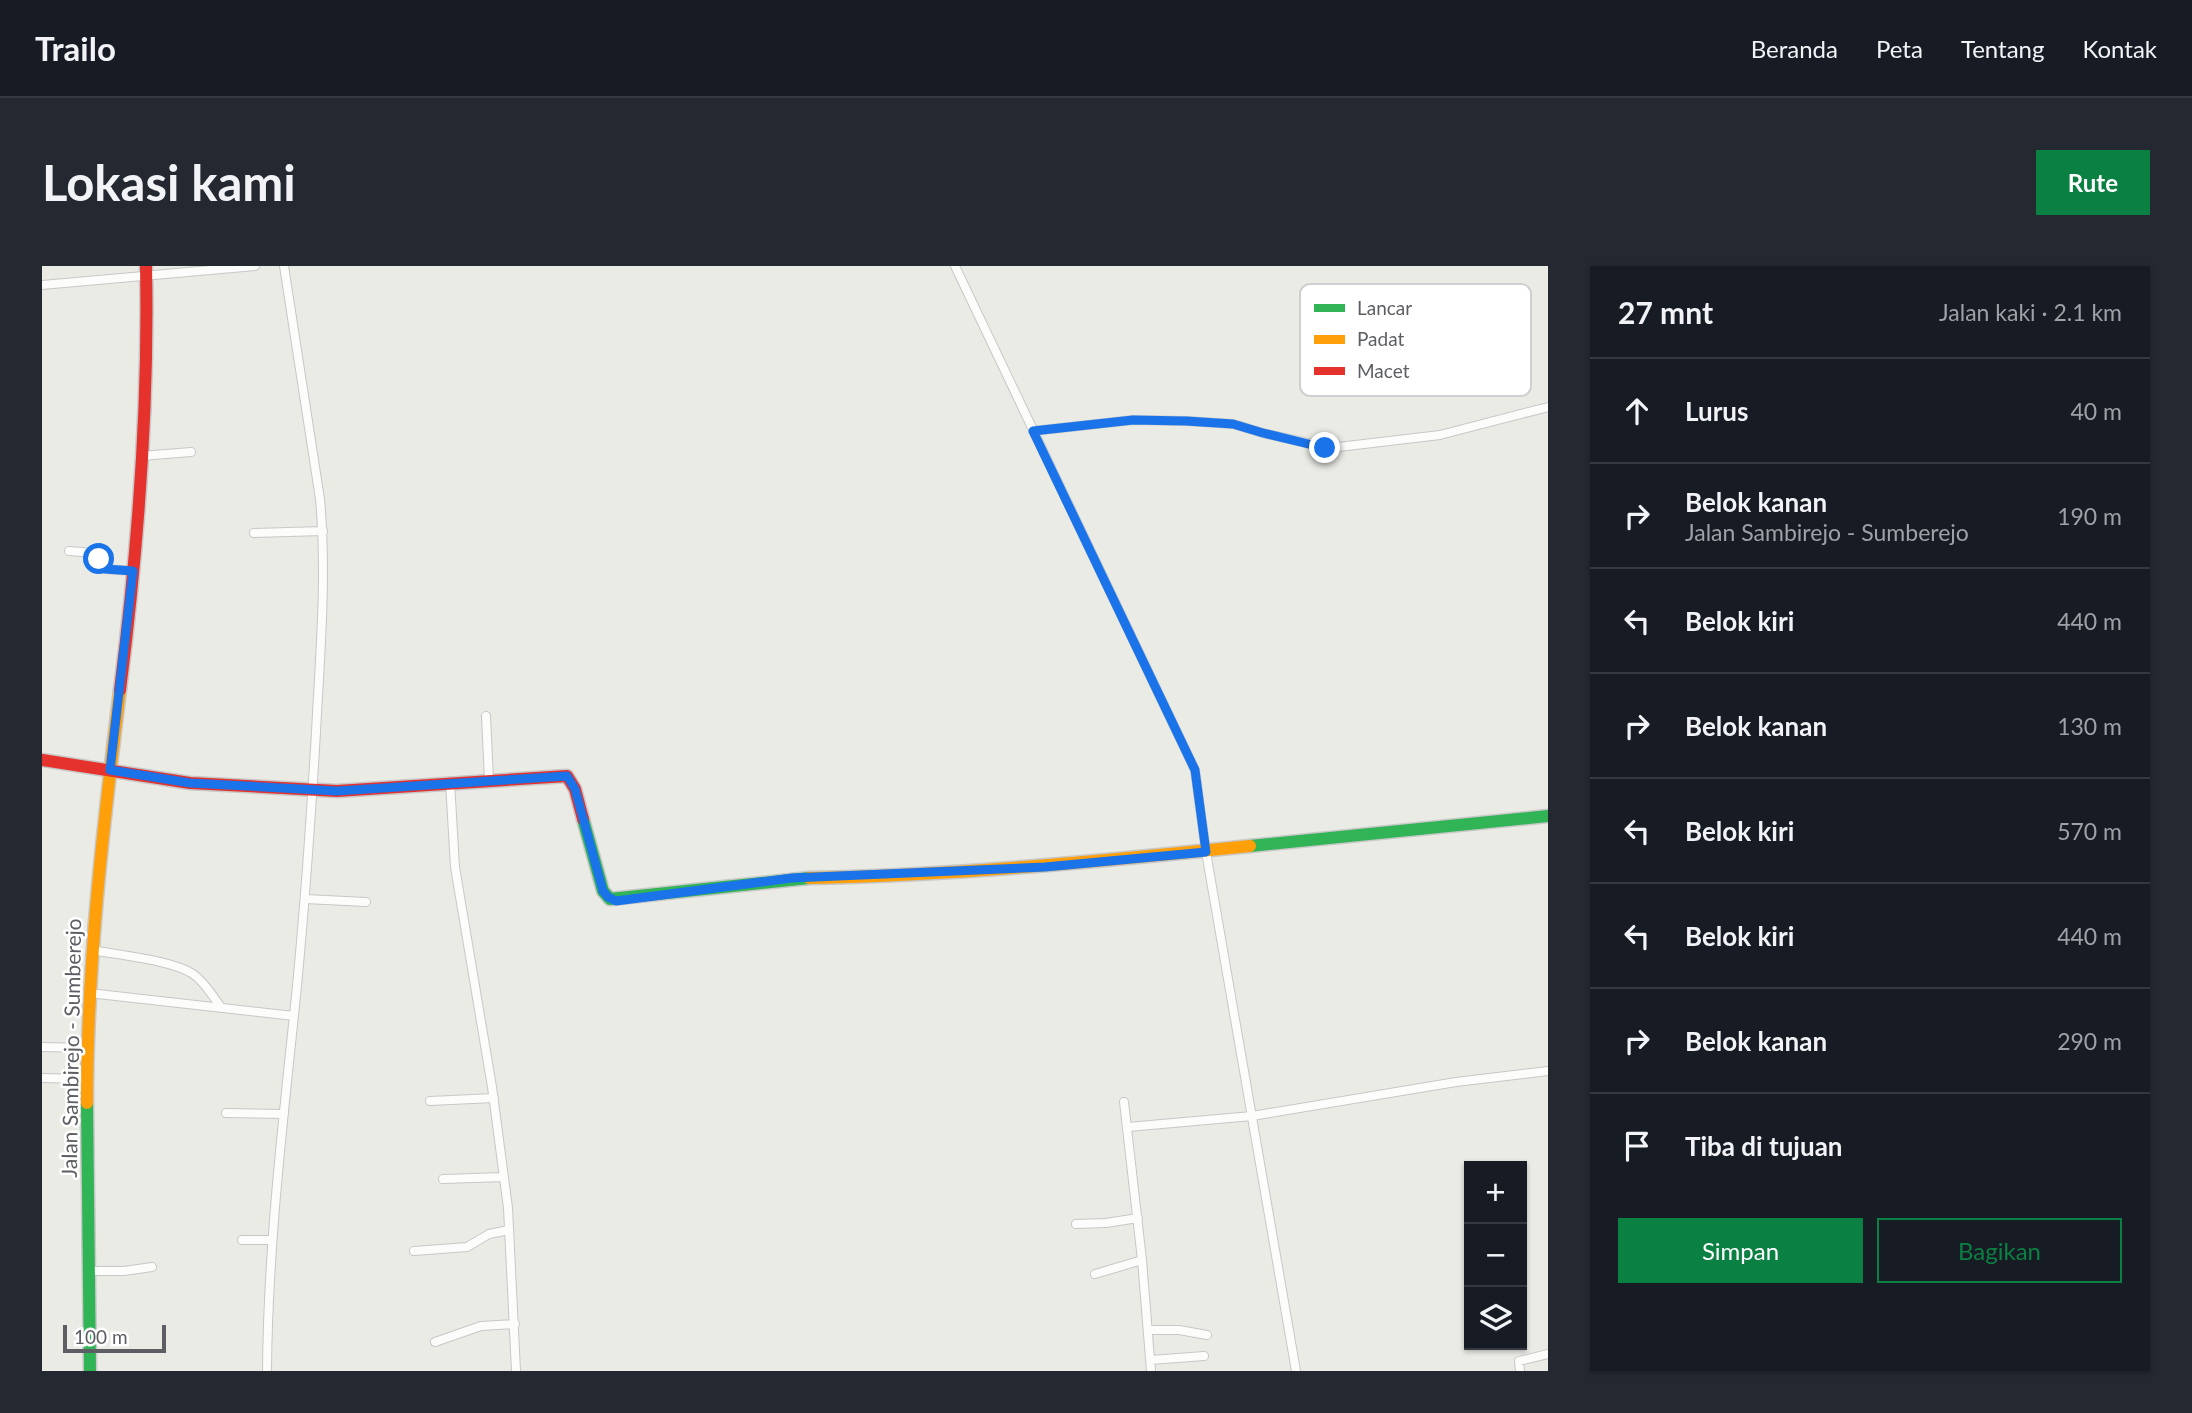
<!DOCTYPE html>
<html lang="id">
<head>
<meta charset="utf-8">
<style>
	:root { --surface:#171b24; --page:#242831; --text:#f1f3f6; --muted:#9ea1a6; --line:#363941; --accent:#0b8043 }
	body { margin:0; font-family:Lato,sans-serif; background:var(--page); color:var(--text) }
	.controls { position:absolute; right:21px; bottom:21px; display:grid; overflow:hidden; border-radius:0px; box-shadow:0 2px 5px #0004 }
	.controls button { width:63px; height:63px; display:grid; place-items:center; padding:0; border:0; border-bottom:2px solid var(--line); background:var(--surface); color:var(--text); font:35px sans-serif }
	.scale { position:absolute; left:21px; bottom:18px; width:103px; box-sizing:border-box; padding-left:7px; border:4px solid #5c5e63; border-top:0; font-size:19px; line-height:24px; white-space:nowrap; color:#5c5e63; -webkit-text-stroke:5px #fff; paint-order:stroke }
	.stop { position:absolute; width:21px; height:21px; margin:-16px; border:5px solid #1a73e8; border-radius:50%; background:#fff }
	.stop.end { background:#1a73e8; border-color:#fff; box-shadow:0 2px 7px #0008 }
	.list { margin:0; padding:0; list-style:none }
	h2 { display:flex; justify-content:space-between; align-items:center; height:91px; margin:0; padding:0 28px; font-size:30px }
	h2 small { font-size:23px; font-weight:400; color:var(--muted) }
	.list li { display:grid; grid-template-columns:46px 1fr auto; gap:21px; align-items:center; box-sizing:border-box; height:105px; padding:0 28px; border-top:2px solid var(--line) }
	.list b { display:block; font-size:26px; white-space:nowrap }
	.list p { margin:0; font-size:23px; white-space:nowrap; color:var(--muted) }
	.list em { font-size:23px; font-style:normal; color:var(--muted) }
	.actions { display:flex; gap:14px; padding:21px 28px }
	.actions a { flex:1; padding:16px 0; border:2px solid var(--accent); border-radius:0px; text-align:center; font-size:24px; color:var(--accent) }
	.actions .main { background:var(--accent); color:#fff }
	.icon { flex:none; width:38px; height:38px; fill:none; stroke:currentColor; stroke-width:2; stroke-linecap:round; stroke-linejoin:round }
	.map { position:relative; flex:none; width:1506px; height:1105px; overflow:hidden; border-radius:0px }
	header { display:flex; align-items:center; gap:42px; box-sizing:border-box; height:98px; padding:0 35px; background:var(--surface); border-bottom:2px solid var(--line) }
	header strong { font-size:33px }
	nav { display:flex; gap:38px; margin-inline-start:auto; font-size:24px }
	.intro { display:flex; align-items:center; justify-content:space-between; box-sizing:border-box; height:168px; padding:0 42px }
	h1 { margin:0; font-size:49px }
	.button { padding:18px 32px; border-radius:0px; background:var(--accent); color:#fff; font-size:24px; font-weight:700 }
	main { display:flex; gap:42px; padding:0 42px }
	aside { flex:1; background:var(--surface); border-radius:0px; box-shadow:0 2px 5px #0004 }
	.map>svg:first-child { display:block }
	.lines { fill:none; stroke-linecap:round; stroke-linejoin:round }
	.street-casing { stroke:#c7c7c7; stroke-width:10 }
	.fast-casing { stroke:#c8c8c8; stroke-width:15 }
	.slow-casing { stroke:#c8c8c8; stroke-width:15 }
	.jam-casing { stroke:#c8c8c8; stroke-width:15 }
	.street { stroke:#fcfcfb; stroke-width:8 }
	.fast { stroke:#30b455; stroke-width:12 }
	.slow { stroke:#ff9f0a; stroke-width:12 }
	.jam { stroke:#e5322d; stroke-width:12 }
	.route { stroke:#1a73e8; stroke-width:9 }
	.labels { text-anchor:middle; stroke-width:5; stroke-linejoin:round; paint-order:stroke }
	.street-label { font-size:21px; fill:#5c5e63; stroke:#fff }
	.key { fill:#fff; stroke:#cecfd0; stroke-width:2 }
	.key-label { font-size:19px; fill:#5c5e63 }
</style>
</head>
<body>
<header>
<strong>Trailo</strong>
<nav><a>Beranda</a><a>Peta</a><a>Tentang</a><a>Kontak</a></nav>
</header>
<div class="intro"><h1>Lokasi kami</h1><a class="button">Rute</a></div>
<main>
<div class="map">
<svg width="1506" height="1105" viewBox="0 0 1506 1105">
	<rect width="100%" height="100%" fill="#ebebe6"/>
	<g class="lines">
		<g class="street-casing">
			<path id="street" d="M913,0L1153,504L1164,586L1254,1105
				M0,19L213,0
				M991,165L1091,154L1145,155L1191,158L1221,167L1288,182L1398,169L1506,141
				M99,190L149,186
				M212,267L281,265
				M27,285L52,287L59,301L63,303L91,305
				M444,450L447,514
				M408,516L413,601L450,821L466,942L474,1105
				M263,633L324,636
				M50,684C76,689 130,694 151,708C163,716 170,730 179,741
				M47,727L252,750
				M0,781L45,782
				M0,812L45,813
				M388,835L452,832
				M1082,836L1100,994L1109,1105
				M184,847L242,848
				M1086,861L1210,850L1414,816L1506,805
				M401,913L462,911
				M1034,958L1064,957L1096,952
				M200,974H230
				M372,985L425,981L447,968L467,964
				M47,1005H82L110,1001
				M1053,1008L1100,994
				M1106,1064H1137L1165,1069
				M393,1076L439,1060L473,1058
				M1109,1094L1162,1090
				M225,1105C226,976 242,848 255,720C263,635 269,551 274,466C278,388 285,311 278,233L242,0
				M1478,1105L1477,1095L1506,1088"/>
		</g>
		<g class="fast-casing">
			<path id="fast" d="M541,553L561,625L568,633L767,612
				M1208,580L1506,550
				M45,837L48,1105"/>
		</g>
		<g class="slow-casing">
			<path id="slow" d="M767,612C915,609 1061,595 1208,580
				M45,837C45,698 61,562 78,424"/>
		</g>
		<g class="jam-casing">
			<path id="jam" d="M78,424C96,283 107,142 104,0
				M0,494L148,517L295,525L525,510L533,523L541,553"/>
		</g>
		<use href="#street" class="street"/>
		<use href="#fast" class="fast"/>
		<use href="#slow" class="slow"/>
		<use href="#jam" class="jam"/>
	</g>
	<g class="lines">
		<path class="route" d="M57,293L59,300L63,303L91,305L68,504L148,517L295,525L525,510L533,523L561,625L566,631L574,635L750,612L1003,601L1164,586L1153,504L991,165L1091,154L1144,155L1191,158L1221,167L1283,182"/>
	</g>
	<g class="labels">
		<g class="street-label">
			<text transform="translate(30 782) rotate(-89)" y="7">Jalan Sambirejo - Sumberejo</text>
		</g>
	</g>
	<rect x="1258" y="18" width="231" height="112" rx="10" class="key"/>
	<rect x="1272" y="38" width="31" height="8" fill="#30b455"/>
	<rect x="1272" y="69" width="31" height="9" fill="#ff9f0a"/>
	<rect x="1272" y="101" width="31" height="8" fill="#e5322d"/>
	<g class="key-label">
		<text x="1315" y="49">Lancar</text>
		<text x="1315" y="80">Padat</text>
		<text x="1315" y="112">Macet</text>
	</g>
</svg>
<div class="controls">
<button>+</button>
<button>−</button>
<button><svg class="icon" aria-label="layers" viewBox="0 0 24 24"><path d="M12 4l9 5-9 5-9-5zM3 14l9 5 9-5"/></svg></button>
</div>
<div class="scale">100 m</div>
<div class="stop" style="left:57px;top:293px"></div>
<div class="stop end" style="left:1283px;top:182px"></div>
</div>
<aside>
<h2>27 mnt<small>Jalan kaki · 2.1 km</small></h2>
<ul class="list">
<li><svg class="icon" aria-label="ahead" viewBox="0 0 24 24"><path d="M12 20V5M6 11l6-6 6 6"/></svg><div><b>Lurus</b></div><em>40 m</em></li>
<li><svg class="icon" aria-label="right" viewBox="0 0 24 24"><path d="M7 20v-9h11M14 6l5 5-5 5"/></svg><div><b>Belok kanan</b><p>Jalan Sambirejo - Sumberejo</p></div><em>190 m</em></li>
<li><svg class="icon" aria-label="left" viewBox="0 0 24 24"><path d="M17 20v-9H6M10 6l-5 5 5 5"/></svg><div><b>Belok kiri</b></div><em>440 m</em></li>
<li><svg class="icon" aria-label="right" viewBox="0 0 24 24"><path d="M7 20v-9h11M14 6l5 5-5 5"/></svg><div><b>Belok kanan</b></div><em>130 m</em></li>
<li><svg class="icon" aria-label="left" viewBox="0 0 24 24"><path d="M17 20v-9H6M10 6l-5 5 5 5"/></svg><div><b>Belok kiri</b></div><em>570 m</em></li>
<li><svg class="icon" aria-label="left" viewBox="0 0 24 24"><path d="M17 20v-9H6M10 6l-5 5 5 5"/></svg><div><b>Belok kiri</b></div><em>440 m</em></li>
<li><svg class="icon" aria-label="right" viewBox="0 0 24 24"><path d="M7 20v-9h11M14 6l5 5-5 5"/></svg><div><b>Belok kanan</b></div><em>290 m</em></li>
<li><svg class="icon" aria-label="arrive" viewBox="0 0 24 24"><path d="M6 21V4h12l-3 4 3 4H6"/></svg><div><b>Tiba di tujuan</b></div></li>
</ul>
<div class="actions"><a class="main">Simpan</a><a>Bagikan</a></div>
</aside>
</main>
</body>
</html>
